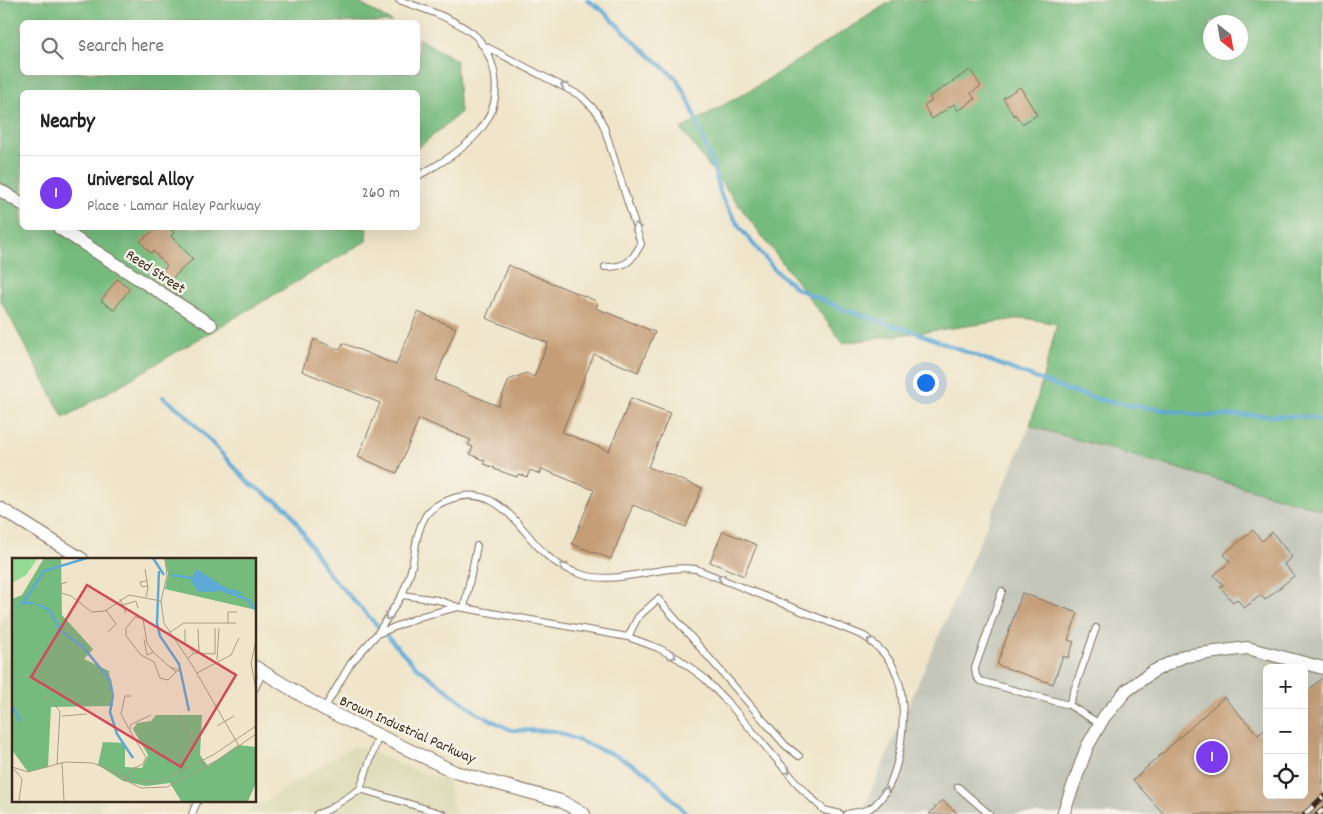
<!DOCTYPE html>
<html lang="en">
<head>
<meta charset="utf-8">
<style>
	:root { --surface:#fff; --page:#f2f2f2; --text:#222; --muted:#767676; --line:#e0e0e0; --accent:#7c3aed }
	body { margin:0; font-family:Dekko,sans-serif; background:var(--page); color:var(--text) }
	.controls { position:absolute; right:15px; bottom:15px; display:grid; overflow:hidden; border-radius:8px; box-shadow:0 5px 20px #0002 }
	.controls button { width:45px; height:45px; display:grid; place-items:center; padding:0; border:0; border-bottom:1px solid var(--line); background:var(--surface); color:var(--text); font:25px sans-serif }
	.compass { position:absolute; left:1203px; top:15px; width:45px; height:45px; border-radius:50%; background:var(--surface); box-shadow:0 5px 20px #0002; rotate:149deg }
	.you { position:absolute; left:925px; top:382px; width:18px; height:18px; margin:-12px; border:4px solid #fff; border-radius:50%; background:#1a73e8; box-shadow:0 0 0 8px #1a73e833 }
	.badge { display:grid; place-items:center; width:32px; height:32px; border-radius:50%; background:var(--accent); color:#fff; font-size:16px; font-weight:700 }
	.pin { position:absolute; translate:-50% -50%; border:2px solid #fff; box-shadow:0 1px 5px #0006 }
	.list { margin:0; padding:0; list-style:none }
	h2 { display:flex; justify-content:space-between; align-items:center; height:65px; margin:0; padding:0 20px; font-size:21px }
	h2 small { font-size:16px; font-weight:400; color:var(--muted) }
	.list li { display:grid; grid-template-columns:32px 1fr auto; gap:15px; align-items:center; box-sizing:border-box; height:75px; padding:0 20px; border-top:1px solid var(--line) }
	.list b { display:block; font-size:19px; white-space:nowrap }
	.list p { margin:0; font-size:16px; white-space:nowrap; color:var(--muted) }
	.list em { font-size:16px; font-style:normal; color:var(--muted) }
	.icon { flex:none; width:28px; height:28px; fill:none; stroke:currentColor; stroke-width:2; stroke-linecap:round; stroke-linejoin:round }
	.map { position:relative; flex:none; width:1323px; height:814px; overflow:hidden }
	.search { position:absolute; background:var(--surface); box-shadow:0 5px 20px #0002; left:20px; top:20px; width:400px; height:55px; display:flex; align-items:center; gap:12px; box-sizing:border-box; padding:0 18px; border-radius:8px; color:var(--muted); font-size:19px }
	.panel { position:absolute; background:var(--surface); box-shadow:0 5px 20px #0002; left:20px; top:90px; width:400px; height:140px; border-radius:8px }
	.map>svg:first-child { display:block }
	.built { fill:#dfddbb }
	.industrial { fill:#c3c6b9; fill-rule:evenodd }
	.forest { fill:#76bb7e; stroke:#58724e; fill-rule:evenodd }
	.lines { fill:none; stroke-linecap:round; stroke-linejoin:round }
	.stream { stroke:#5ea9d6; stroke-width:4 }
	.building { fill:#c59e78 }
	.service-casing { stroke:#7a6b5a; stroke-width:8 }
	.minor-casing { stroke:#7a6b5a; stroke-width:14 }
	.service { stroke:#fff; stroke-width:6 }
	.minor { stroke:#fff; stroke-width:12 }
	.rail-casing { stroke:#3b2a1e; stroke-width:5.5 }
	.rail { stroke:#f7f3e8; stroke-width:4; stroke-dasharray:11; stroke-linecap:butt }
	.oneway { stroke:#a79f9a }
	.labels { text-anchor:middle; stroke-width:5; stroke-linejoin:round; paint-order:stroke }
	.street-label { font-size:15px; fill:#3b2a1e; stroke:#f7f3e8 }
	.inset-river { fill:none; stroke:#5ea9d6; stroke-width:2.5 }
	.inset-road { fill:none; stroke:#a89a85; stroke-width:1 }
	.view { fill:#d1495b; fill-opacity:0.15; stroke:#d1495b; stroke-width:2.5 }
	.inset-edge { fill:none; stroke:#3b2a1e; stroke-width:2.5 }
</style>
</head>
<body>
<div class="map">
<svg width="1323" height="814" viewBox="0 0 1323 814">
	<rect width="100%" height="100%" fill="#f7f3e8"/>
	<filter id="ink" filterUnits="userSpaceOnUse"><feTurbulence type="fractalNoise" baseFrequency=".02" numOctaves="2"/><feDisplacementMap in="SourceGraphic" scale="10" xChannelSelector="R" yChannelSelector="G"/><feConvolveMatrix kernelMatrix="1 2 1 2 8 2 1 2 1" color-interpolation-filters="sRGB"/></filter>
	<filter id="wash" filterUnits="userSpaceOnUse"><feTurbulence type="fractalNoise" baseFrequency=".0096" numOctaves="4" result="noise"/><feDisplacementMap in="SourceGraphic" scale="20" xChannelSelector="R" yChannelSelector="G"/><feGaussianBlur stdDeviation="1.12" result="paint"/><feColorMatrix in="noise" values="0 0 0 0 0 0 0 0 0 0 0 0 0 0 0 0 0 1.4 0 .05"/><feComposite in="paint" operator="in"/></filter>
	<g filter="url(#wash)">
		<rect width="100%" height="100%" fill="#f0e5ca"/>
		<path class="built" d="M14,601V800H107L96,814H5L0,810V623Z
			M355,745L414,770L448,781L453,807L459,814H244Z"/>
		<path class="industrial" d="M1030,426L1323,510V814H861ZM1267,668H1304V795H1267Z"/>
		<path class="forest" d="M0,0H354L392,22H22V72H418V38L456,60L460,113L418,148V92H22V228H367L366,241L64,418L0,299Z
			M893,0H1323V510L1030,426L1057,324L1024,318L843,343L681,129L754,88ZM1210,22H1240V52H1210Z"/>
		<g class="lines">
			<path class="stream" d="M587,0L601,9L637,44L677,79L689,101L711,161L722,198L740,228L775,270L797,289L848,311L911,331L1067,390L1105,401L1204,416L1248,415L1311,417L1323,422
				M163,397L184,413L249,483L288,509L328,573L414,665L477,713L511,730L555,731L619,757L647,773L687,814"/>
		</g>
		<g id="blocks">
			<path class="building" d="M970,70L981,86L971,93L975,99L958,111L954,104L932,119L924,106L932,101L929,97Z
				M1020,87L1037,115L1022,124L1015,114L1014,116L1003,98Z
				M157,228H170L174,233L171,236L193,259L166,284L157,275L167,266L153,251L150,253L140,241Z
				M508,265L596,301L595,302L598,304L596,308L655,332L638,372L594,354L562,432L609,451L631,398L670,413L648,467L702,488L686,527L633,505L611,559L572,544L594,490L542,469L540,474L530,470L527,477L518,474L517,477L494,469L495,468L484,464L485,461L470,454L473,447L468,445L471,440L419,419L397,473L358,457L380,403L302,371L314,339L340,350L343,343L396,365L418,312L456,328L435,380L498,406L509,380L526,373L534,377L548,343L486,318Z
				M117,279L130,288L114,310L101,301Z
				M1253,530L1262,541L1272,532L1292,557L1284,564L1294,576L1265,600L1261,595L1244,608L1237,599L1233,602L1220,587L1223,585L1214,575L1230,562L1224,554Z
				M723,531L757,545L744,576L710,562Z
				M1022,593L1078,613L1068,640L1074,642L1068,658L1063,656L1053,684L997,665Z
				M1323,677V814H1164L1133,780L1224,697L1258,735L1267,728V795H1304V694Z
				M942,800L958,814H929Z"/>
		</g>
	</g>
	<g filter="url(#ink)">
		<use href="#blocks" fill-opacity="0" stroke="#7a6b5a" stroke-width="1"/>
		<g class="lines">
			<g class="service-casing">
				<path id="service" d="M399,0C424,9 451,17 472,33C482,40 488,53 492,64C510,122 461,152 418,176
					M481,44L581,96L597,112L604,127L641,244C631,262 627,267 605,267
					M1002,591L975,668L976,676L980,681L1069,705L1100,724
					M402,595C406,585 410,576 412,566C416,548 416,531 426,515C431,508 442,502 451,499C497,483 517,526 544,553C555,564 569,571 584,575C612,583 642,572 670,569C678,568 688,568 696,569L864,636C877,646 890,657 896,673C910,705 903,790 869,809C863,812 854,812 847,814
					M458,607L438,600L402,595L377,634L422,616L458,607L464,608L477,546
					M464,608L628,637L638,617L658,599L785,745L799,756
					M628,637L658,648L679,659L704,678L731,706L801,788L824,810L840,814
					M255,688L263,672
					M1069,705L1096,628
					M324,709L351,663L377,634
					M379,735L360,789L443,814
					M958,787L989,814
					M192,814L198,800
					M317,814L328,810L360,789"/>
			</g>
			<g class="minor-casing">
				<path id="minor" d="M0,190L22,204
					M59,228L211,325
					M0,508L82,559
					M255,667L324,709L455,772L561,801L584,814
					M1063,814L1087,747L1104,717L1126,691L1152,672L1184,656L1247,648L1323,668"/>
			</g>
			<use href="#service" class="service"/>
			<use href="#minor" class="minor"/>
			<g class="rail-casing">
				<path id="rail" d="M1305,814L1323,797
					M1318,814L1323,810"/>
			</g>
			<use href="#rail" class="rail"/>
		</g>
		<defs><path id="oneway-chevron" d="M-2-3.5L2.5 0L-2 3.5" fill="none" stroke-width="1.6" stroke-linecap="round" stroke-linejoin="round" transform="scale(1.25)"/></defs>
		<g class="oneway">
			<use href="#oneway-chevron" transform="translate(564 86) rotate(-151)"/>
			<use href="#oneway-chevron" transform="translate(636 226) rotate(-108)"/>
			<use href="#oneway-chevron" transform="translate(563 566) rotate(-151)"/>
			<use href="#oneway-chevron" transform="translate(721 578) rotate(-158)"/>
			<use href="#oneway-chevron" transform="translate(388 617) rotate(123)"/>
			<use href="#oneway-chevron" transform="translate(870 641) rotate(-143)"/>
			<use href="#oneway-chevron" transform="translate(673 656) rotate(29)"/>
			<use href="#oneway-chevron" transform="translate(787 771) rotate(50)"/>
			<use href="#oneway-chevron" transform="translate(886 790) rotate(-62)"/>
		</g>
	</g>
	<g class="labels">
		<g class="street-label">
			<text transform="translate(156 271) rotate(33)" y="5">Reed Street</text>
			<text transform="translate(408 729) rotate(24)" y="5">Brown Industrial Parkway</text>
		</g>
	</g>
	<g transform="translate(12 558)">
		<rect width="244" height="244" fill="#f0e5ca"/>
		<path d="M0,0H26L14,17L0,25Z" fill="#93db95"/>
		<path d="M32,0H49L50,57L81,91L72,101L97,113L101,148L39,149L36,209L16,214L0,192V41L10,37ZM152,0H244V52L153,31L156,16ZM144,157H190L188,197L196,208L226,187L244,189V225L236,243H169L158,225L134,228L111,223L86,207L91,184L113,185V209L130,210L136,197L121,171L125,165L139,163Z" fill="#76bb7e"/>
		<path d="M184,11L214,30L229,34L228,37L216,33L187,34L179,23Z" fill="#5ea9d6"/>
		<path class="inset-river" d="M141,0L152,17M147,13L145,65L148,78L167,106L177,153M159,17L180,20M212,33L235,41L244,52M7,45H22M11,45L32,13L75,0M25,46L37,52L49,73L71,89L98,122L101,138L98,154L105,176L121,200M0,147L8,163"/>
		<path class="inset-road" d="M153,0L155,18L149,43L152,65L180,107L227,188M133,11L136,30L134,39M135,23L128,24L130,29L136,28M55,24L49,26V35L59,38L80,54L93,53L117,37L149,43M108,41L114,55M111,47L124,43L126,50M94,52L104,66L96,74M216,65V54H225M173,71V85L182,95L176,100M186,71L187,95M157,75L172,65H224M132,81L135,97L141,94L158,109M244,83L239,105L244,131M141,94L135,85L131,61L123,59L114,70V78L129,97L142,104L148,120L156,122L164,114M182,95L203,96V70M205,102L207,70M158,109L163,111L169,112L164,114ZM185,115L219,97L227,80M33,138L48,153L45,206M50,158L75,156M167,158L192,209M205,168L222,158M117,171L109,156L113,138H119M50,205L52,243M0,209L16,214L53,204L81,205L123,223L146,224L201,197L244,168M2,211L10,221L7,243M105,218L129,230L155,229L211,199L244,176M114,221L118,212L131,206L134,199L118,173V167L139,157"/>
		<path class="view" d="M75,27L224,117L169,209L19,119Z"/>
		<rect width="244" height="244" class="inset-edge"/>
	</g>
</svg>
<div class="controls">
<button>+</button>
<button>−</button>
<button><svg class="icon" aria-label="locate" viewBox="0 0 24 24"><circle cx="12" cy="12" r="6"/><path d="M12 2v4M12 18v4M2 12h4M18 12h4"/></svg></button>
</div>
<svg class="compass" viewBox="-18 -18 36 36"><path d="M0-13l5 13h-10z" fill="#e53935"/><path d="M0 13l5-13h-10z" fill="#767676"/></svg>
<div class="you"></div>
<div class="pin badge" style="left:1212px;top:757px">1</div>
<div class="search"><svg class="icon" aria-label="search" viewBox="0 0 24 24"><circle cx="10" cy="10" r="6"/><path d="M15 15l6 6"/></svg>Search here</div>
<section class="panel">
<h2>Nearby<small></small></h2>
<ul class="list">
<li><span class="badge">1</span><div><b>Universal Alloy</b><p>Place · Lamar Haley Parkway</p></div><em>260 m</em></li>
</ul>
</section>
</div>
</body>
</html>
